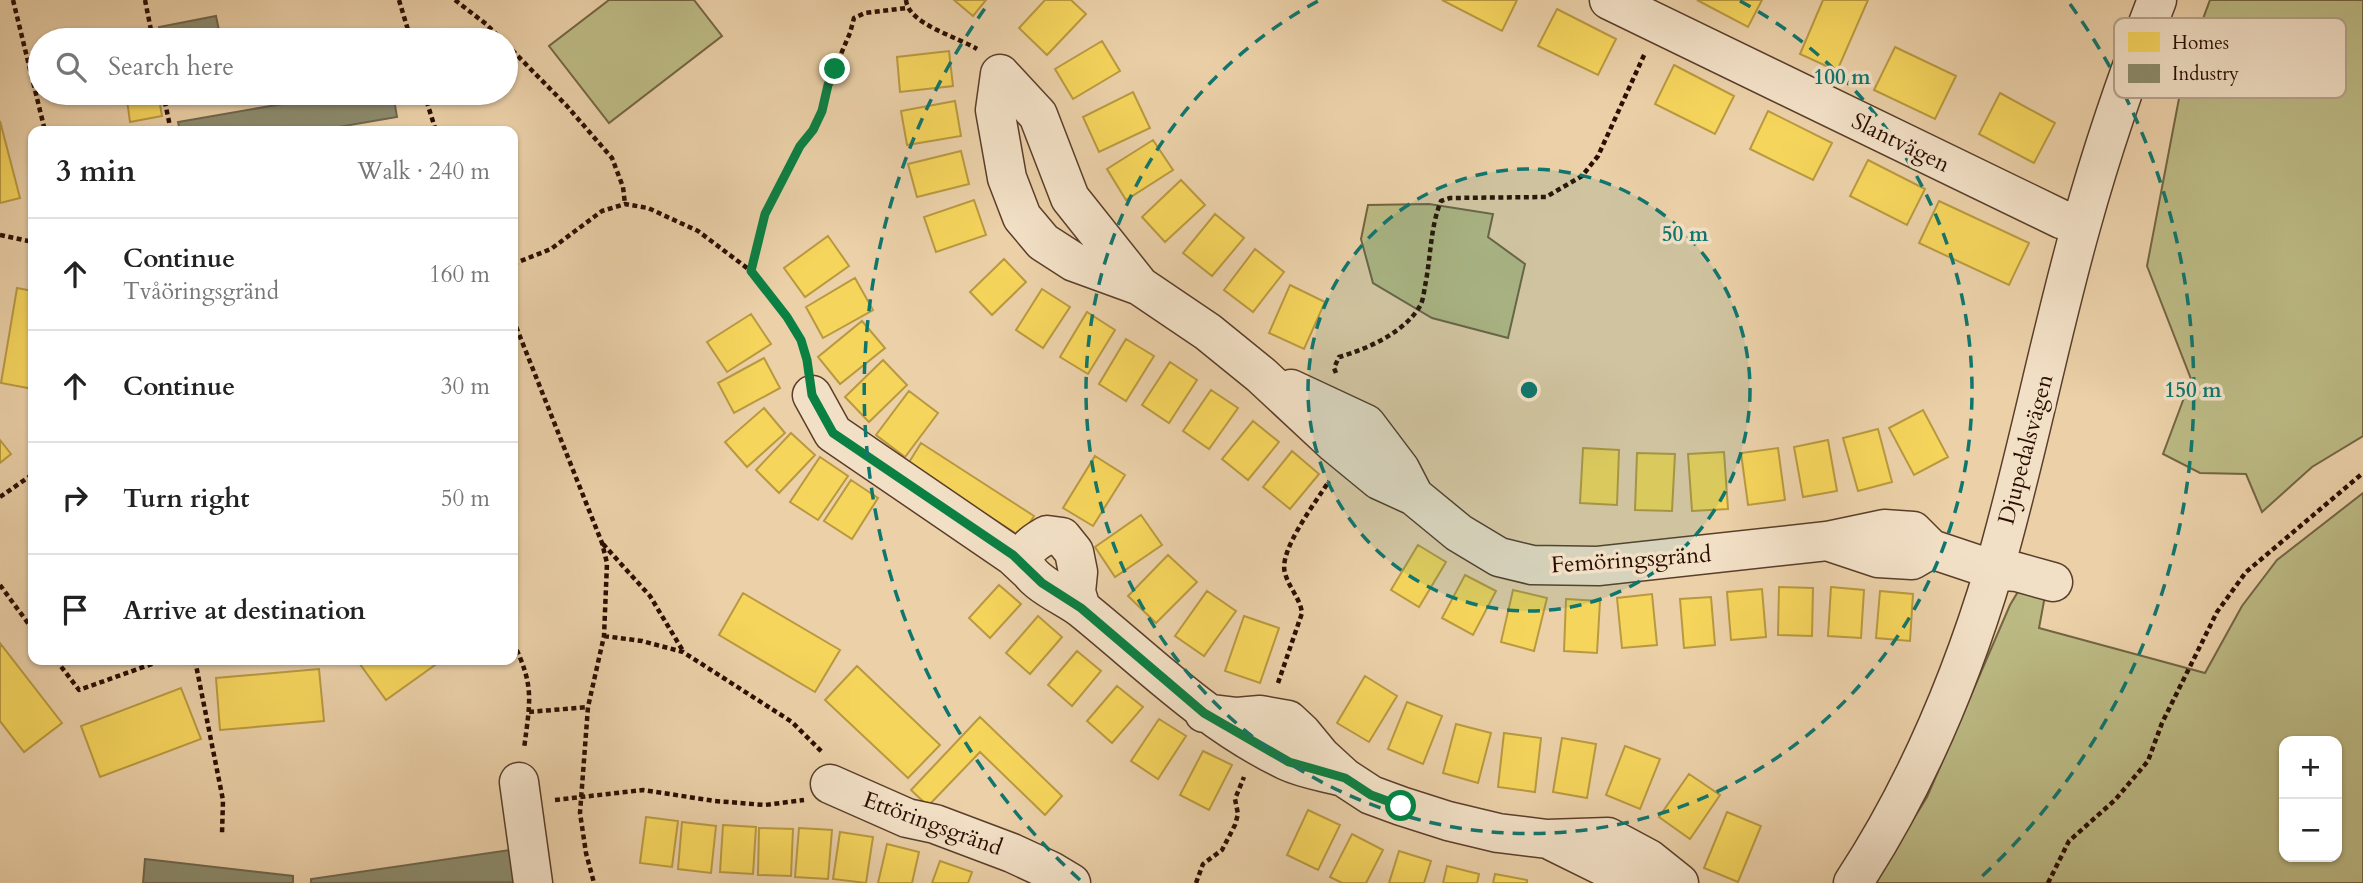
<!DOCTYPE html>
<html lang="en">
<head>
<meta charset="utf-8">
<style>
	:root { --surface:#fff; --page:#f2f2f2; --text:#222; --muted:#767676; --line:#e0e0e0 }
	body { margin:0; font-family:Cardo,serif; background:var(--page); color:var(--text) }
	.controls { position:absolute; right:21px; bottom:21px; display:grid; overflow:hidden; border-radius:14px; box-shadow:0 2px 5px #0004 }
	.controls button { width:63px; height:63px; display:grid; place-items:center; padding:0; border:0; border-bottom:2px solid var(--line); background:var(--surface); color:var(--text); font:35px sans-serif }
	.stop { position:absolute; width:21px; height:21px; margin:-16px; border:5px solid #0b8043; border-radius:50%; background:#fff }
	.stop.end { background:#0b8043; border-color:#fff; box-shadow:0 2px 7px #0008 }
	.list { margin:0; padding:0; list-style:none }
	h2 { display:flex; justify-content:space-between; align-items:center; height:91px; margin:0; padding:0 28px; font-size:30px }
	h2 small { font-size:23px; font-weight:400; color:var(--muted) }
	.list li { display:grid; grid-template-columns:46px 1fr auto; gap:21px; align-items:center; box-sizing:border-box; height:112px; padding:0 28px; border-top:2px solid var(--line) }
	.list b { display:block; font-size:26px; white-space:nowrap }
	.list p { margin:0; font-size:23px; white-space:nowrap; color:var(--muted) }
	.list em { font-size:23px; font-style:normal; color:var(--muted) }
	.icon { flex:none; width:38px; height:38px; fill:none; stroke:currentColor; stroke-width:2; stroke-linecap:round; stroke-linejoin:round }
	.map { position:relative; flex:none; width:2363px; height:883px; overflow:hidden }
	.search { position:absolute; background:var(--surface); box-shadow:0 2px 5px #0004; left:28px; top:28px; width:490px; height:77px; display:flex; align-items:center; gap:18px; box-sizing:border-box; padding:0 24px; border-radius:38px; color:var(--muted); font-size:26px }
	.panel { position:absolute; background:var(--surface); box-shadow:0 2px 5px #0004; left:28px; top:126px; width:490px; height:539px; border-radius:14px }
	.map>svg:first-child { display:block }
	.green { fill:#bcba84; stroke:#736442; stroke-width:2; fill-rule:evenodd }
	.homes { fill:#f6d55c; stroke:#b99940; stroke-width:2 }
	.industry { fill:#8c8c6e; stroke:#6f664d; stroke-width:2 }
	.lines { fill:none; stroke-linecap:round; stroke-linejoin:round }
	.minor-casing { stroke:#5a3e2a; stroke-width:41 }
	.path { stroke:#2a0d00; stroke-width:4.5; stroke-dasharray:5 3.5; stroke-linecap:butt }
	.minor { stroke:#f2e0c6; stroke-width:38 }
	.route { stroke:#0b8043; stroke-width:9 }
	.ring { fill:none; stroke:#0f766e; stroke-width:3.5; stroke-dasharray:12 9 }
	.labels { text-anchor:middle; stroke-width:7; stroke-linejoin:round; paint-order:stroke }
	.street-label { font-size:23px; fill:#2a0d00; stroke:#f2e0c6 }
	.key { fill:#f2e0c6; stroke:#b6a18b; stroke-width:2 }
	.key-label { font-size:19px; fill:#2a0d00 }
	.centre { fill:#0f766e; stroke:#f2e0c6; stroke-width:3.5 }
	.ring-label { font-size:21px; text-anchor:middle; font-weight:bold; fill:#0f766e; stroke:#f2e0c6; stroke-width:7; stroke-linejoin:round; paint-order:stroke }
</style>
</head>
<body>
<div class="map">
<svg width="2363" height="883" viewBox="0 0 2363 883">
	<rect width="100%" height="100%" fill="#ebd0a8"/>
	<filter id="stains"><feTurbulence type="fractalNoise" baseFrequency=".00286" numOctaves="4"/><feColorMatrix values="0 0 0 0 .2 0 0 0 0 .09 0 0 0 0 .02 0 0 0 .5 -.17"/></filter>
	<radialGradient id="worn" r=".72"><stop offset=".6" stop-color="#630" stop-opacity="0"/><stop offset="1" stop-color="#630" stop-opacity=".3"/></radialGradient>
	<path class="green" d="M609,0H694L722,36L609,123L549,46Z
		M2210,0H2363V436L2312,467L2262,512L2246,474L2200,473L2163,454L2191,379L2147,266L2185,67Z
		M1429,204L1493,214L1488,237L1525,264L1508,338L1432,318L1373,283L1361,239L1368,205Z
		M2363,493V883H1874L1927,797L2010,605L2025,580L2047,585L2039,628L2205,673L2242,606L2277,560ZM2284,741H2337V857H2284Z"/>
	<path class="homes" d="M954,0H986L973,16Z
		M1045,0H1071L1086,14L1047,55L1019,28Z
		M1442,0H1517L1502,31Z
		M1697,0H1762L1748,27Z
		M1823,0H1868L1837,71L1800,54Z
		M1557,9L1616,39L1598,75L1538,46Z
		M1102,41L1120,71L1073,99L1055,69Z
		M1895,47L1956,76L1935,119L1874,90Z
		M949,51L953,86L900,92L897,57Z
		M1674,65L1734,96L1715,134L1655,104Z
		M1133,92L1150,128L1099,152L1083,117Z
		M126,93H158L162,116L130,122Z
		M2000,93L2055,123L2034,163L1979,134Z
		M955,101L961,136L907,145L901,111Z
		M1768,111L1832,143L1813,180L1750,149Z
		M0,121L20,198L0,203Z
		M1153,140L1173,170L1126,200L1107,169Z
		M961,151L969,184L917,197L908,164Z
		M1868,160L1925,189L1907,225L1850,196Z
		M1181,180L1205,205L1165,242L1142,217Z
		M974,200L986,235L936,252L924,217Z
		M1939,201L2029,243L2009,285L1919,243Z
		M1215,214L1244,238L1212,276L1183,253Z
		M828,236L849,266L805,297L784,268Z
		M1255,249L1284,272L1253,312L1224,290Z
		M1004,259L1026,282L992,315L970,292Z
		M855,278L873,310L823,338L806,307Z
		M1290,285L1325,302L1304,349L1269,333Z
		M17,288L33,291V389L1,383Z
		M1042,289L1070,307L1043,348L1016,330Z
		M1087,312L1115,330L1088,374L1060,357Z
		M751,314L771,344L727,372L707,342Z
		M862,321L885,348L840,384L818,357Z
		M1126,339L1154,356L1126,401L1099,384Z
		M764,358L780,388L734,413L718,383Z
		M883,360L907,385L869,422L845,397Z
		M1170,362L1197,380L1169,423L1142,405Z
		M1211,390L1238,408L1209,449L1183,431Z
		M909,391L938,413L905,457L876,435Z
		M764,408L785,433L747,467L725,442Z
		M1923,410L1948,457L1914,475L1889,428Z
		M1253,421L1279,442L1248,480L1222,459Z
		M1878,429L1892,482L1858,491L1843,438Z
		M791,433L815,455L779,493L756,470Z
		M0,440L11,454L0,463Z
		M1828,440L1837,491L1803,497L1794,447Z
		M921,443L1034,516L1021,537L908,464Z
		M1583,448L1619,450L1617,505L1580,503Z
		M1778,448L1785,500L1748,505L1741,453Z
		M1292,451L1319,474L1290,509L1263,487Z
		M1724,452L1728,509L1692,511L1688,454Z
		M1637,453L1675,454L1672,511L1635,510Z
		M1095,456L1125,475L1093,526L1063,508Z
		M820,457L848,476L818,520L790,502Z
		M851,480L878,498L852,539L824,521Z
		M1141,515L1162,545L1115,577L1095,547Z
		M1418,545L1446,562L1419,607L1391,590Z
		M1168,555L1197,582L1156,623L1128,596Z
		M1465,575L1496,591L1473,635L1442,618Z
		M999,585L1021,604L990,638L969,618Z
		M1779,587L1813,588L1812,636L1778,635Z
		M1831,587L1864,590L1861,638L1828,636Z
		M1762,589L1766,637L1731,640L1727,592Z
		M1513,590L1547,598L1534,651L1501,642Z
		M1207,591L1236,611L1204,656L1175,636Z
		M1880,591L1913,594L1910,641L1876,638Z
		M743,593L840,650L815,692L719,635Z
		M1652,594L1657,645L1622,648L1617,598Z
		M1711,597L1715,645L1684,648L1680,599Z
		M1566,599L1600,601L1597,653L1564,651Z
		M1038,616L1062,637L1030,674L1006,653Z
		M1244,616L1279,628L1260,683L1225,671Z
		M0,643L62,723L24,752L0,721Z
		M1077,651L1101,671L1072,706L1048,685Z
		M357,660H442L386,700Z
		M857,666L940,745L908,778L825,700Z
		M319,669L324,721L220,730L216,678Z
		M1365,676L1397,696L1369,742L1337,723Z
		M1117,686L1143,707L1112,743L1087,721Z
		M181,688L201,739L100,777L81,726Z
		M1407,702L1442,716L1423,764L1388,749Z
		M980,717L1062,796L1045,815L980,752L928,806L911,790Z
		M1159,719L1186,736L1158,779L1131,761Z
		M1456,724L1491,733L1478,783L1443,773Z
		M1504,733L1541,738L1535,792L1498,787Z
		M1562,738L1596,744L1587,798L1553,792Z
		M1625,746L1660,759L1640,809L1606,795Z
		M1203,751L1232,765L1209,810L1180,795Z
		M1689,774L1720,795L1690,839L1659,817Z
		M1308,810L1340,825L1318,870L1287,855Z
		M1727,812L1761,826L1738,882L1704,868Z
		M646,817L678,821L672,867L640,863Z
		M682,822L716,826L711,873L678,869Z
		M723,825L756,827L753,874L720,872Z
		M759,828L793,829L791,876L758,875Z
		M799,828L832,830L828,879L795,877Z
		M840,832L873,837L866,883L833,879Z
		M1352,834L1383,850L1366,883H1342L1330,877Z
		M887,844L919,852L912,883H878Z
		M1399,851L1431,861L1424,883H1389Z
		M940,861L972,872L968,883H932Z
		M1447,866L1479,874L1477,883H1443Z
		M1495,874L1527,880V883H1493Z"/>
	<path class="industry" d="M216,16L221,40H162L159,27Z
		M346,93H393L397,117L315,131H180L178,122Z
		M510,850L515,882L311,883V879Z
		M145,859L293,876V883H143Z"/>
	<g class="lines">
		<g class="minor-casing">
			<path id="minor" d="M1609,0L2061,219L2081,226
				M1000,74L995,110L1007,178L1022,217L1043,242L1074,262L1140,286L1208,332L1261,375L1334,443L1379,480L1414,496L1459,533L1499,557L1532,565L1598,566L1827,541L1884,529L1913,531L1931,549L1994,570L2017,572L2053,582
				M1000,74L1038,115L1070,198L1140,286
				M1291,389L1366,424L1400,469L1414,496
				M812,395L833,433L1013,556L1028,570
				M1830,542L1878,558L1912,560L1931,549
				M1081,608L1076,592L1078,572L1074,552L1062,537L1047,535C1037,541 1023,548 1025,562C1029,582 1067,597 1082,609C1149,663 1207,723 1287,761C1304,769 1325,772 1343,777
				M1204,713L1237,717L1260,715L1288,720L1302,733L1321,756L1345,778L1371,795L1401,806L1448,821L1498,833L1547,839L1608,837L1649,859L1679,883
				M519,782L533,883
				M830,784L907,818L935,824L1012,853L1051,871L1071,883
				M1552,841L1637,883
				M1853,883C1916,787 1961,680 1994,570C2027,456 2049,340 2081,226C2102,150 2128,74 2157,0"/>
		</g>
		<path class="path" d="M13,0L45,131
			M145,0L153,40
			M399,0L411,40
			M455,0L486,24L502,40
			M906,0C908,24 958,37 977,49
			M506,44L566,105L612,158L623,187L625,204
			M163,93L171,131
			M424,93L436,131
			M0,235L33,242
			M513,264L551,249L602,211L625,204L648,208L698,231L751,271L787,317L801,340L808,364
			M751,271L765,214L786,170L800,146L813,130L822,111L828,84L850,33L854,18L865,13L907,8
			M513,319L602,543L607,563L604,636L588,707L580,813L586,853L594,883
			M1336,373L1334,368L1339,357C1367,349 1404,333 1420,306C1423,301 1424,292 1425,286C1431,257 1430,228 1441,201L1450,198L1546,197L1582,176L1598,156L1645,53
			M0,497L33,474
			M603,544L650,596L683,651
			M0,585L33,630
			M604,636L642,641L683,652L792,722L822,752
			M513,642C535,687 530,701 524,749
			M56,660L79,690L163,660
			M195,660L223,800L222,834
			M1278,683L1302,613C1300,598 1289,588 1285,573C1278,551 1316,502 1329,481
			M529,712L588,707
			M555,800L643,790L715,801L765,805L804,800
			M1196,883L1203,864L1222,850L1235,825L1238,814L1235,799L1244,777
			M2048,883L2069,841L2115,800L2148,761L2162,723L2217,612L2246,572L2363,473"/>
		<use href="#minor" class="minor"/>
	</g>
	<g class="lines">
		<path class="route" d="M835,69L828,85L822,111L813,130L800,146L765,214L751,271L787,317L801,340L807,360L812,395L833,433L1013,555L1042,583L1081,608L1204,713L1289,762L1345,778L1371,795L1401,806"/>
	</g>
	<circle cx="1529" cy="390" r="221" fill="#0f766e" fill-opacity=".12"/>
	<g class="ring">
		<circle cx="1529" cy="390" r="221"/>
		<path d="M1740 1A443 443 0 1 1 1318 1"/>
		<path d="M1080 880A664 664 0 0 1 988 4M2070 4A664 664 0 0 1 1978 880"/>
	</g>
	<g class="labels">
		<g class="street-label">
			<text transform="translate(1901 142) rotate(26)" y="8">Slantvägen</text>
			<text transform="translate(2025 449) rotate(-75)" y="8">Djupedalsvägen</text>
			<text transform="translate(1631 559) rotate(-4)" y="8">Femöringsgränd</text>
			<text transform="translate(933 823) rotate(20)" y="8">Ettöringsgränd</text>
		</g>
	</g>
	<rect x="2114" y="18" width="232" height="80" rx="10" class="key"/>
	<rect x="2128" y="32" width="32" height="20" fill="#f6d55c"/>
	<rect x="2128" y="64" width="32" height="19" fill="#8c8c6e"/>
	<g class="key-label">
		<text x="2172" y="49">Homes</text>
		<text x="2172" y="80">Industry</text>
	</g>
	<circle cx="1529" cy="390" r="10" class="centre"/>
	<g class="ring-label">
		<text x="1842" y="84">100 m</text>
		<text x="1685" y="241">50 m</text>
		<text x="2193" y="397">150 m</text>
	</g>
	<rect width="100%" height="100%" filter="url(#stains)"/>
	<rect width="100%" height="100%" fill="url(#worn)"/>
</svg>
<div class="controls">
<button>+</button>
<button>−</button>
</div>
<div class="stop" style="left:1401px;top:806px"></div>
<div class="stop end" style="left:835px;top:69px"></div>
<div class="search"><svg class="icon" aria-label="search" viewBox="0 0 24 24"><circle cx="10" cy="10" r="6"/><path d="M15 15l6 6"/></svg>Search here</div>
<section class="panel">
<h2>3 min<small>Walk · 240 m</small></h2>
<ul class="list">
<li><svg class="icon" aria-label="ahead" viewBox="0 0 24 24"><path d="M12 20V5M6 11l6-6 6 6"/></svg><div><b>Continue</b><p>Tvåöringsgränd</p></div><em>160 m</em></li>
<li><svg class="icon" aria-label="ahead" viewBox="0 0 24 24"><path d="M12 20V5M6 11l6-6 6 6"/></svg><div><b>Continue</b></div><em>30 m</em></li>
<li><svg class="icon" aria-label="right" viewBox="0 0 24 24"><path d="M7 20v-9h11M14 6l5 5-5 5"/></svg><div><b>Turn right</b></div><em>50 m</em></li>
<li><svg class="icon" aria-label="arrive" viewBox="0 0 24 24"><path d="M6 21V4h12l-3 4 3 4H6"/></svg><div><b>Arrive at destination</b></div></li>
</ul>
</section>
</div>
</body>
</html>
